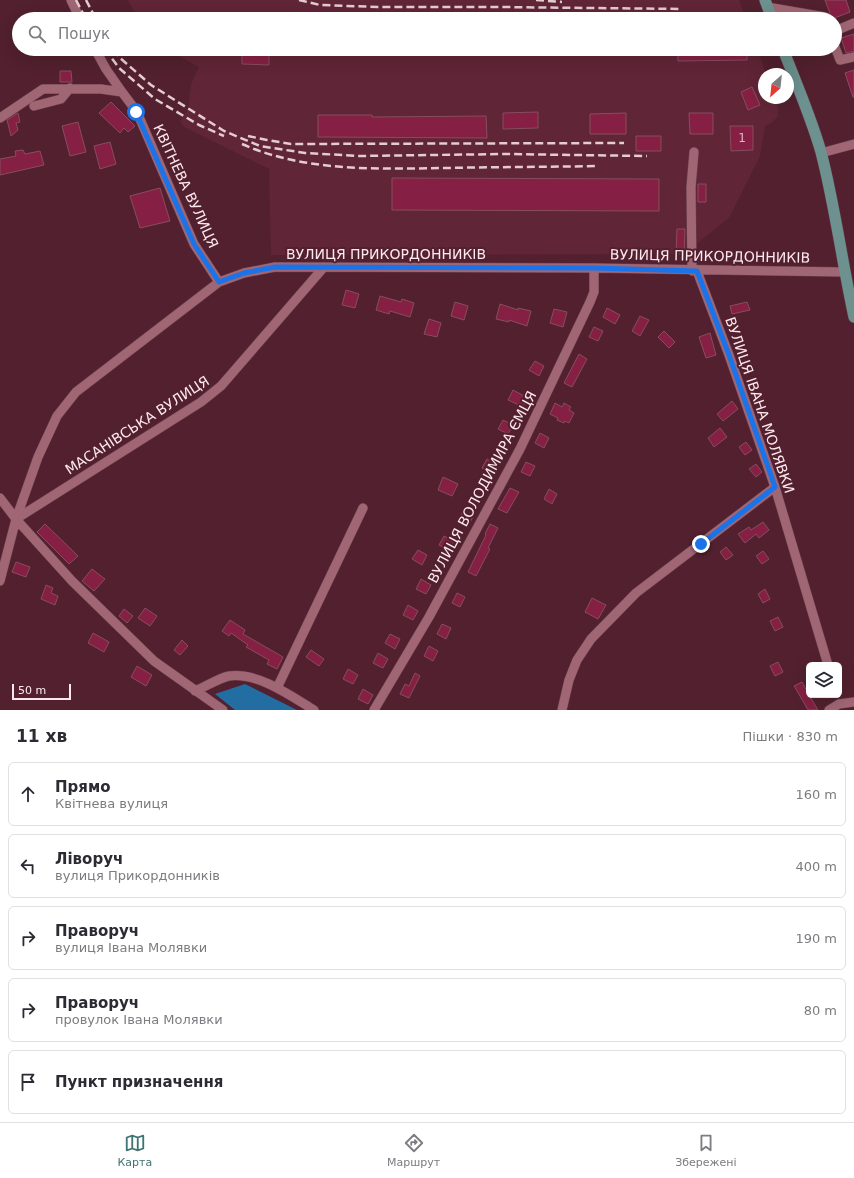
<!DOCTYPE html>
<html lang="uk">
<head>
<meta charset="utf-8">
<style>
	:root { --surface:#fff; --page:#f7f7f7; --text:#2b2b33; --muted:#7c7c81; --line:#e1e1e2; --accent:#407472 }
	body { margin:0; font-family:"DejaVu Sans",sans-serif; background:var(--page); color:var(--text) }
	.controls { position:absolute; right:12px; bottom:12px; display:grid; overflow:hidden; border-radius:6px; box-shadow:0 4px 16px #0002 }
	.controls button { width:36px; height:36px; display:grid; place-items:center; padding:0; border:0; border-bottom:1px solid var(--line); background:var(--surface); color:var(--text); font:20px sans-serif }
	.compass { position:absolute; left:758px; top:68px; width:36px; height:36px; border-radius:50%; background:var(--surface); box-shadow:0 4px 16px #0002; rotate:207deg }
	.scale { position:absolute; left:12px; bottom:10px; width:59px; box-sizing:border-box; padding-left:4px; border:2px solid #fde9ed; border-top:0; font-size:11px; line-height:14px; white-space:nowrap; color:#fde9ed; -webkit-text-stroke:3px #52202f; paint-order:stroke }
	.stop { position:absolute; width:12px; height:12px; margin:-9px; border:3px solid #1a73e8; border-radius:50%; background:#fff }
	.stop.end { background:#1a73e8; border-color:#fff; box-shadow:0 1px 4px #0008 }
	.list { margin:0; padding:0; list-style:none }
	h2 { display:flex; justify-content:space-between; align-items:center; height:52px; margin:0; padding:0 16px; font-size:17px }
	h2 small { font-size:13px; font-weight:400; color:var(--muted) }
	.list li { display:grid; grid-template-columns:26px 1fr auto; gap:12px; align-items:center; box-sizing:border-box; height:64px; margin:0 8px 8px; padding:0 8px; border:1px solid var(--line); border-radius:6px }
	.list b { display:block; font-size:15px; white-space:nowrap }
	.list p { margin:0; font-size:13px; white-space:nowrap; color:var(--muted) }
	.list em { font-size:13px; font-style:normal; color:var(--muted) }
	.icon { flex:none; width:22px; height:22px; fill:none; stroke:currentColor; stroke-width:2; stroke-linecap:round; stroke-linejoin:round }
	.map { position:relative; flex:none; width:854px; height:710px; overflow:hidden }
	.search { position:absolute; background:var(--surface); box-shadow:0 4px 16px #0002; left:12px; right:12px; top:12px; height:44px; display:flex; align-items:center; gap:10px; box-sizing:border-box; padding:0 14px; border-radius:22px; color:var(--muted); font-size:15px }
	.sheet { height:412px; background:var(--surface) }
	nav { display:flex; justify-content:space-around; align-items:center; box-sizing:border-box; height:56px; border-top:1px solid var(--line); background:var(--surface); font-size:11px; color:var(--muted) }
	nav a { display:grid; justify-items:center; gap:2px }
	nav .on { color:var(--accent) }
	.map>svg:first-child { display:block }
	.built { fill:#602537 }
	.water { fill:#226ea3 }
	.building { fill:#852044; stroke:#854e5c }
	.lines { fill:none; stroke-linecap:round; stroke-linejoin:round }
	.minor-casing { stroke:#6a414f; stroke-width:10 }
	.major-casing { stroke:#6a414f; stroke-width:12 }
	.minor { stroke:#a06674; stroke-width:9 }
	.major { stroke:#6c918e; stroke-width:11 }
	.rail { stroke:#e4ccd1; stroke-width:2.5; stroke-dasharray:8 4; stroke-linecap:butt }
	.route { stroke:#1a73e8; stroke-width:5 }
	.labels { text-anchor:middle; stroke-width:4; stroke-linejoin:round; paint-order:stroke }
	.number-label { font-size:12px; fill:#dfb7c3 }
	.street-label { font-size:14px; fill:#fde9ed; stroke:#52202f }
</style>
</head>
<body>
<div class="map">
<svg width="854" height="710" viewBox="0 0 854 710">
	<rect width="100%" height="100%" fill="#52202f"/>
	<path class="built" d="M128,0H739L746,19H138Z
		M166,49H757L766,74H764V98H775L778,108V116L773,122L765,126L760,156L729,218L684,254L271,255L269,169L184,127L180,122L188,109L191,84L199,67Z"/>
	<path class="water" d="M245,684L297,710H235L215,694Z"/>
	<path class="building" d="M825,0H846L850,12L832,19Z
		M854,34V51L846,53L841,38Z
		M242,49H269V65L242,64Z
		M678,49H747V60L678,61Z
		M854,70V97H853L845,73Z
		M60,71H71L72,82H60Z
		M752,87L760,105L748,110L741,92Z
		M111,102L135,126L128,132L124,128L120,133L99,113Z
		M538,112V128L503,129V113Z
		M18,113L20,122L16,123L18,130L11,136L7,120Z
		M626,113V134H590V114Z
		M689,113H713V134H690Z
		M318,115H372V117L486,116L487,138L318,137Z
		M78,122L86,152L70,156L62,126Z
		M730,126H753V150L731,151Z
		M636,136H661V151H636Z
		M110,142L116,164L100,169L94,146Z
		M23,150L25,154L40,151L44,165L0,175V159L16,156L15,151Z
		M392,178L659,179V211L392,210Z
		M698,184H706V202H698Z
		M160,188L170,221L140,228L130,196Z
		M677,229H685L684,254H676Z
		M346,290L359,294L355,308L342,305Z
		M380,296L401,302L402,299L414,303L410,317L390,311L389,314L376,310Z
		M455,302L468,306L464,320L451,316Z
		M747,302L750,310L732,314L730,306Z
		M500,304L518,310V308L531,311L527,326L509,320V322L496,319Z
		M607,308L620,315L615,324L603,317Z
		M554,309L567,312L563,327L550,323Z
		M640,316L649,320L640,336L632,331Z
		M429,319L441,323L437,337L424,334Z
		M594,327L603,331L598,341L589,337Z
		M664,331L675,342L669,348L658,337Z
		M710,333L716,355L706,358L699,337Z
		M579,354L587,359L572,387L564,383Z
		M535,361L544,366L539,376L529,370Z
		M513,390L528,398L523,407L508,400Z
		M732,401L738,409L723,421L717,414Z
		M555,403L562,407L564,403L571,407L569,410L574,413L569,423L565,421L564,423L557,420L558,418L550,414Z
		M503,420L513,425L508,434L498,429Z
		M720,428L727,437L714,447L708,438Z
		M540,433L549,438L544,448L535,443Z
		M746,442L752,450L745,455L739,447Z
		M487,459L497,464L492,473L482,468Z
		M526,462L535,466L530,476L521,472Z
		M756,464L762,472L756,477L749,469Z
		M443,477L458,484L452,496L438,490Z
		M510,488L519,492L507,513L498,509Z
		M549,489L557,494L552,504L544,499Z
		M463,511L473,517L468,526L458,521Z
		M763,522L769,530L759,538L756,534L745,543L738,534L749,527L751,530Z
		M45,524L78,556L69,564L37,532Z
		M490,524L498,528L488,548L490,549L476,576L468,572L486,535L485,534Z
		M444,536L454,541L449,550L439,545Z
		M726,547L733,555L726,560L720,552Z
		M418,550L427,555L422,565L412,559Z
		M763,551L769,559L762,564L756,556Z
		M16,562L30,567L26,577L12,572Z
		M92,569L105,579L94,591L82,581Z
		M421,579L431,585L426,594L416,589Z
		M46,585L53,588L51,593L58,596L55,605L41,599Z
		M765,589L770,599L763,603L758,594Z
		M457,593L465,597L460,607L452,603Z
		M592,598L606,605L598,619L585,612Z
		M408,605L418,611L413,620L403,615Z
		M145,608L157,616L150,626L138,618Z
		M124,609L133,616L127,623L119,616Z
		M778,617L783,627L775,631L770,621Z
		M230,620L245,630L243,634L283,657L277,669L267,664L269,660L246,647L248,645L231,633L229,636L222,631Z
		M442,624L451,628L446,639L437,634Z
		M93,633L109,642L104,652L88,643Z
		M390,634L400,639L395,649L385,643Z
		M182,640L188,646L180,655L174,650Z
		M429,646L438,651L433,661L424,656Z
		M311,650L324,659L319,666L306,657Z
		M378,653L388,659L383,668L373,663Z
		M778,662L783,672L775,676L770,666Z
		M137,666L152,675L146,686L131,677Z
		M348,669L358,675L353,684L343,679Z
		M415,673L420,676L409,698L400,694L405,684L409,686Z
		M802,682L809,695L818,710H808L800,696L794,686Z
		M363,689L373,695L368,704L358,699Z"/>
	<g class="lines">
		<g class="minor-casing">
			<path id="minor" d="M71,0L80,19
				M767,7L825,17V19
				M835,31L854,23
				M835,47L840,60L854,57
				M95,49L106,69L122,92
				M34,106L61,99L70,88
				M0,118L43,89H101L122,92L137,112L194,244L219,282
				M821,153L854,144
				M692,271L691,187L694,152
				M697,271L729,355L775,487L828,665
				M0,498L16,519
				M0,581L16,519L38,457L57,416L76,392L219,282L244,273L275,267L594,268L844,272
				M277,688L363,508
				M195,691C205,687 219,678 229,676C258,672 291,696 314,710
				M223,710L154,661L72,581L16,519L201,402L221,386L324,267
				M374,710L429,617L520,449L590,302L594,292V268
				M562,710L569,680L577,660L591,639L636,593L775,487
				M829,710L839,704L854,702"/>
		</g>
		<g class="major-casing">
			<path id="major" d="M765,0L772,19
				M783,49C796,83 811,117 821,152C835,206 842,262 854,317"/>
		</g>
		<use href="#minor" class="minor"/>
		<use href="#major" class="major"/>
		<path class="rail" d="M76,0L86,19
			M86,0L96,19
			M299,0L320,5L378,7H499L682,9
			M536,0L562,2
			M105,49L119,68L155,99L199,125L224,136
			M114,49L119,57L151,85L224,131L260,146L305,153L360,156L506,154L647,156
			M248,136L267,140L291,144L624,143
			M242,144C305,172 377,169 445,168C496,167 546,167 597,166"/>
	</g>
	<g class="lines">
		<path class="route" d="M136,112L194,244L219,282L244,273L275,267L594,268L697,271L729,355L775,487L701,544"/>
	</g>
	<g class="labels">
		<g class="number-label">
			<text x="742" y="142">1</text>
		</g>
		<g class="street-label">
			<text transform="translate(186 186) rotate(65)" y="5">КВІТНЕВА ВУЛИЦЯ</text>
			<text x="386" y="259">ВУЛИЦЯ ПРИКОРДОННИКІВ</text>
			<text transform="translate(710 256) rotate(1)" y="5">ВУЛИЦЯ ПРИКОРДОННИКІВ</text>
			<text transform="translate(760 405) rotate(71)" y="5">ВУЛИЦЯ ІВАНА МОЛЯВКИ</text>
			<text transform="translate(137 425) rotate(-33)" y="5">МАСАНІВСЬКА ВУЛИЦЯ</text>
			<text transform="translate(482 487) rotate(-62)" y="5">ВУЛИЦЯ ВОЛОДИМИРА ЄМЦЯ</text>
		</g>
	</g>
</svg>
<div class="controls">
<button><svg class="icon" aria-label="layers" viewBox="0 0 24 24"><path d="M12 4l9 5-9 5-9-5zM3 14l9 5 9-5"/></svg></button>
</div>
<svg class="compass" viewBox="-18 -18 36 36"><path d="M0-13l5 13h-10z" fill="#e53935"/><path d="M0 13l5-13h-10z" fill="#7c7c81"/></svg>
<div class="scale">50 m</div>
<div class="stop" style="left:136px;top:112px"></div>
<div class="stop end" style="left:701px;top:544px"></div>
<div class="search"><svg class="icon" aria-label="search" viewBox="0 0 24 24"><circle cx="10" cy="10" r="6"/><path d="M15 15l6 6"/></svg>Пошук</div>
</div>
<section class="sheet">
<h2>11 хв<small>Пішки · 830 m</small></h2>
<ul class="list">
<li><svg class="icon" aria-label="ahead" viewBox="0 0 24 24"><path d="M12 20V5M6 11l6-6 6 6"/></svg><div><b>Прямо</b><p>Квітнева вулиця</p></div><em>160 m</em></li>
<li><svg class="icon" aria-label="left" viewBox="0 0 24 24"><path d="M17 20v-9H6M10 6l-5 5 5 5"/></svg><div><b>Ліворуч</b><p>вулиця Прикордонників</p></div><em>400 m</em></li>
<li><svg class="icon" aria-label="right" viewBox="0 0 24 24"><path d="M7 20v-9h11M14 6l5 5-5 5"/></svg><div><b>Праворуч</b><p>вулиця Івана Молявки</p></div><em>190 m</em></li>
<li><svg class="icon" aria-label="right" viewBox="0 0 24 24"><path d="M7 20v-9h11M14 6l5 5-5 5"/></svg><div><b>Праворуч</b><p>провулок Івана Молявки</p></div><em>80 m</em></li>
<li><svg class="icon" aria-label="arrive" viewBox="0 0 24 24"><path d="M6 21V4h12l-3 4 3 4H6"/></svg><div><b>Пункт призначення</b></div></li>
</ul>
</section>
<nav>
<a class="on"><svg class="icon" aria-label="map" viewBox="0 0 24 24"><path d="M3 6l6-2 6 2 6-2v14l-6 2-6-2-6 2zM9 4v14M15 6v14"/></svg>Карта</a>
<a><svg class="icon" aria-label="directions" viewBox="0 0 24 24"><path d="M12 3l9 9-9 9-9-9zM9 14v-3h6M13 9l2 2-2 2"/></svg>Маршрут</a>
<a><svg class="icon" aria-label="saved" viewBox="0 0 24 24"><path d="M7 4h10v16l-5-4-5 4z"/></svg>Збережені</a>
</nav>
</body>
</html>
